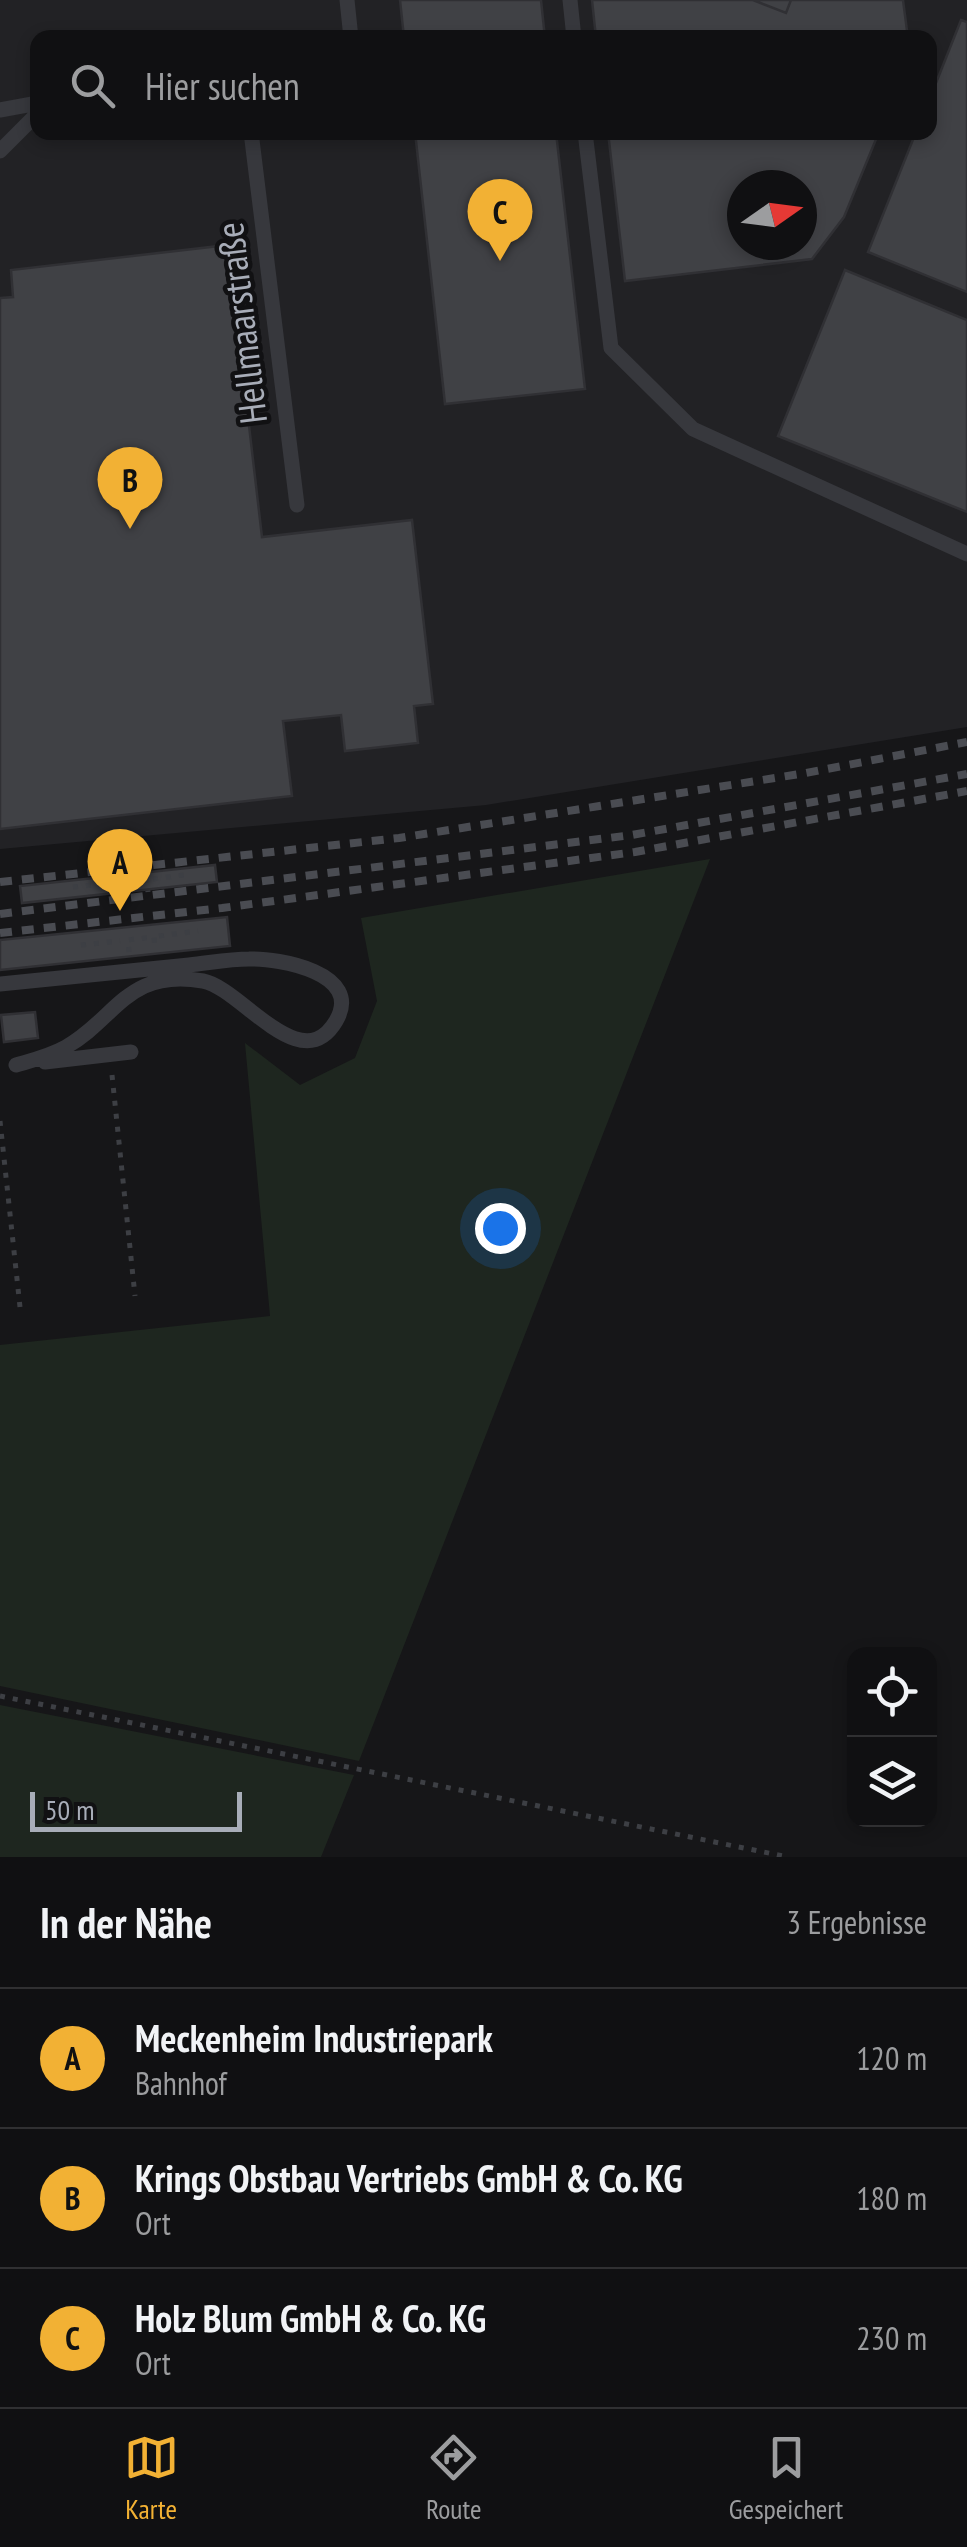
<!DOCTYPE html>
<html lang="de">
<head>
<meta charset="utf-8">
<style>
	:root { --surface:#101012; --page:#1e1e20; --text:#f1f3f6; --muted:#9c9d9f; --line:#303032; --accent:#f2b134 }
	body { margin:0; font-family:"PT Sans Narrow",sans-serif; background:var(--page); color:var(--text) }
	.controls { position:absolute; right:30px; bottom:30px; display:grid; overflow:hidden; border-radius:20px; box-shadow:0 5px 15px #0003 }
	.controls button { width:90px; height:90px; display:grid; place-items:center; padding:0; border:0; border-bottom:2px solid var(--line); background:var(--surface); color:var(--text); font:50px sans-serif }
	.compass { position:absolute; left:727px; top:170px; width:90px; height:90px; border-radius:50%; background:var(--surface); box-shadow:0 5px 15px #0003; rotate:76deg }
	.scale { position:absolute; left:30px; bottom:25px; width:212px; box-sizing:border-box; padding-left:10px; border:5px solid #a8adb8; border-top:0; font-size:28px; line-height:35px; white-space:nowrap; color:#a8adb8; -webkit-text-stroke:8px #111113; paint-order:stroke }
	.you { position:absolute; left:500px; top:1228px; width:35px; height:35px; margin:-25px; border:8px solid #fff; border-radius:50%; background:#1a73e8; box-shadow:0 0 0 15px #1a73e833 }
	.badge { display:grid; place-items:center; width:65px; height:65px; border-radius:50%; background:var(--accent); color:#111; font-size:32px; font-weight:700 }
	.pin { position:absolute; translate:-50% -82px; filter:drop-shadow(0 2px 5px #0008) }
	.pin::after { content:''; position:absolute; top:52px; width:35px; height:30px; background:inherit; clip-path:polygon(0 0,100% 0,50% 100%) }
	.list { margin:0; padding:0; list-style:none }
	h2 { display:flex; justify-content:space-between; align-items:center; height:130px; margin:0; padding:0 40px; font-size:42px }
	h2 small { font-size:32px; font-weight:400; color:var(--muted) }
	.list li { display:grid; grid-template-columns:65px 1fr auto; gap:30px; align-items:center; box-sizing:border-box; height:140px; padding:0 40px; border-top:2px solid var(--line) }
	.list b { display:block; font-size:38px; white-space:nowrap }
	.list p { margin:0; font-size:32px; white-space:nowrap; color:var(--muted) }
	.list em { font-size:32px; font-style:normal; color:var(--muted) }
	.icon { flex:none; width:55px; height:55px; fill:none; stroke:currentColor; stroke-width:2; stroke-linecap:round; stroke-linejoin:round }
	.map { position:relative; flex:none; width:967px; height:1857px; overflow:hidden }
	.search { position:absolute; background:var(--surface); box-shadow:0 5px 15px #0003; left:30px; right:30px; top:30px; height:110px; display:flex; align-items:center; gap:25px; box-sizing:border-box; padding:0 35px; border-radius:20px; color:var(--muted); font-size:38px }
	.sheet { height:550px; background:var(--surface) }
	nav { display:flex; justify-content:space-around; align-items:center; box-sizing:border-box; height:140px; border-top:2px solid var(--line); background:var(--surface); font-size:28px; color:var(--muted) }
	nav a { display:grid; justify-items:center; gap:5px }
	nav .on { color:var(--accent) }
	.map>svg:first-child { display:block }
	.built { fill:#222225; fill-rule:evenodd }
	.green { fill:#1e261f }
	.building { fill:#404145; stroke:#303034; stroke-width:2.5; fill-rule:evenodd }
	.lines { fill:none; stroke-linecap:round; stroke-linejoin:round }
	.path { stroke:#3d3f44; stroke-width:5; stroke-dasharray:5 8; stroke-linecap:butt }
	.lane { stroke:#37383d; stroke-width:15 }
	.rail { stroke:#4a4c52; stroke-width:8; stroke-dasharray:12 10; stroke-linecap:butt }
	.labels { text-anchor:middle; stroke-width:9; stroke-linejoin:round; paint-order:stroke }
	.street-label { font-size:38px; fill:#a8adb8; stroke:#111113 }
</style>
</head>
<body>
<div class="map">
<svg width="967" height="1857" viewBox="0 0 967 1857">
	<rect width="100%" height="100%" fill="#161618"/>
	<path class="built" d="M0,0H967V727L486,805L0,849ZM38,38H930V132H38ZM742,185H802V245H742Z"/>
	<path class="green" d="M710,859L359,1761L0,1686V1345L270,1316L245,1043L300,1085L355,1058L377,1001L361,918Z
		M0,1705L354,1775L321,1857H0Z"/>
	<path class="building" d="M400,0H541L545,38H404Z
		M592,0H753L786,13L791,0H903L908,38H596Z
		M753,0H791L786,13Z
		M961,20L967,22V292L868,252L916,132H930V98Z
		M415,132H556L585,389L445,404Z
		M608,132H879L844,217L812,259L625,281ZM742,185H802V245H742Z
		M228,245L262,537L412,520L433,704L414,706L418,743L345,751L341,715L283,721L292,796L0,829V298L13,297L11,270Z
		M845,270L967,320V512L778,436Z
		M215,865L217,882L22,903L20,886Z
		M227,917L230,946L0,970V940Z
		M35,1012L38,1038L4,1042L1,1015Z"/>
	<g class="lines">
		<path class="path" d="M153,879L191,874
			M73,887L112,883
			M126,895L124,879L146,877L148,892
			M159,936L198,931
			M81,945L120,941
			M129,952L128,940L154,937L155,949
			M112,1075L135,1296
			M0,1121L20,1307
			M0,1696L788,1857"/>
		<path class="lane" d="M347,0L351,38
			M570,0L574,38
			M0,110L38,103
			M251,132L297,505
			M585,132L611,348L693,429L967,554
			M0,151L38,113
			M0,984C63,978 126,971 189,965C209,963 229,959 249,959C279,958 364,973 336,1021C301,1080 241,988 203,981C127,968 117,1018 66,1047C50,1056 33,1060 16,1065
			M45,1062L131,1052"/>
		<path class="rail" d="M0,882L399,838L806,773L967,742
			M0,914L632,835L967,774
			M0,933L222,908L635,852L967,791"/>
	</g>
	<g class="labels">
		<g class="street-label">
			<text transform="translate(242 323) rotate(-97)" y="13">Hellmaarstraße</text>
		</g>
	</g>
</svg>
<div class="controls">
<button><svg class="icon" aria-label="locate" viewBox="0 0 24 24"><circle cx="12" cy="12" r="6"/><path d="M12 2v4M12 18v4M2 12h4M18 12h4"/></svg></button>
<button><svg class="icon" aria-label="layers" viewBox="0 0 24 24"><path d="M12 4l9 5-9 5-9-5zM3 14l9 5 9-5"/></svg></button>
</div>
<svg class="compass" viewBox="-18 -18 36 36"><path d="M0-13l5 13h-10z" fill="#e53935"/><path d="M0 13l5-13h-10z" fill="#9c9d9f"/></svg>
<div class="scale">50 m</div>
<div class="you"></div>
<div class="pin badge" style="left:120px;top:911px">A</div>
<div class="pin badge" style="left:130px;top:529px">B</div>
<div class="pin badge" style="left:500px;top:261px">C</div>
<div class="search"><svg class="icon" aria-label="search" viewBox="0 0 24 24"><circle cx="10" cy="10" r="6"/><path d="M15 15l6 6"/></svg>Hier suchen</div>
</div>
<section class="sheet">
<h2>In der Nähe<small>3 Ergebnisse</small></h2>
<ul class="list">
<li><span class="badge">A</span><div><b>Meckenheim Industriepark</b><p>Bahnhof</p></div><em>120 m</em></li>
<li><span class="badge">B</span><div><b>Krings Obstbau Vertriebs GmbH &amp; Co. KG</b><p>Ort</p></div><em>180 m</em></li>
<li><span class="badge">C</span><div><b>Holz Blum GmbH &amp; Co. KG</b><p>Ort</p></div><em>230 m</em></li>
</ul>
</section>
<nav>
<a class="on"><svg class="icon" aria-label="map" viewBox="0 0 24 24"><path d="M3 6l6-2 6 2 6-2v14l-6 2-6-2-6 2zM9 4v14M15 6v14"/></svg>Karte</a>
<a><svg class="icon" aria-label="directions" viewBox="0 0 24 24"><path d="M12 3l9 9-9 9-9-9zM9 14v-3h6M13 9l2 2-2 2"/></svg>Route</a>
<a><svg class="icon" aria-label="saved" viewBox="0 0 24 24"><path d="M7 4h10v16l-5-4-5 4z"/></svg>Gespeichert</a>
</nav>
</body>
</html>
